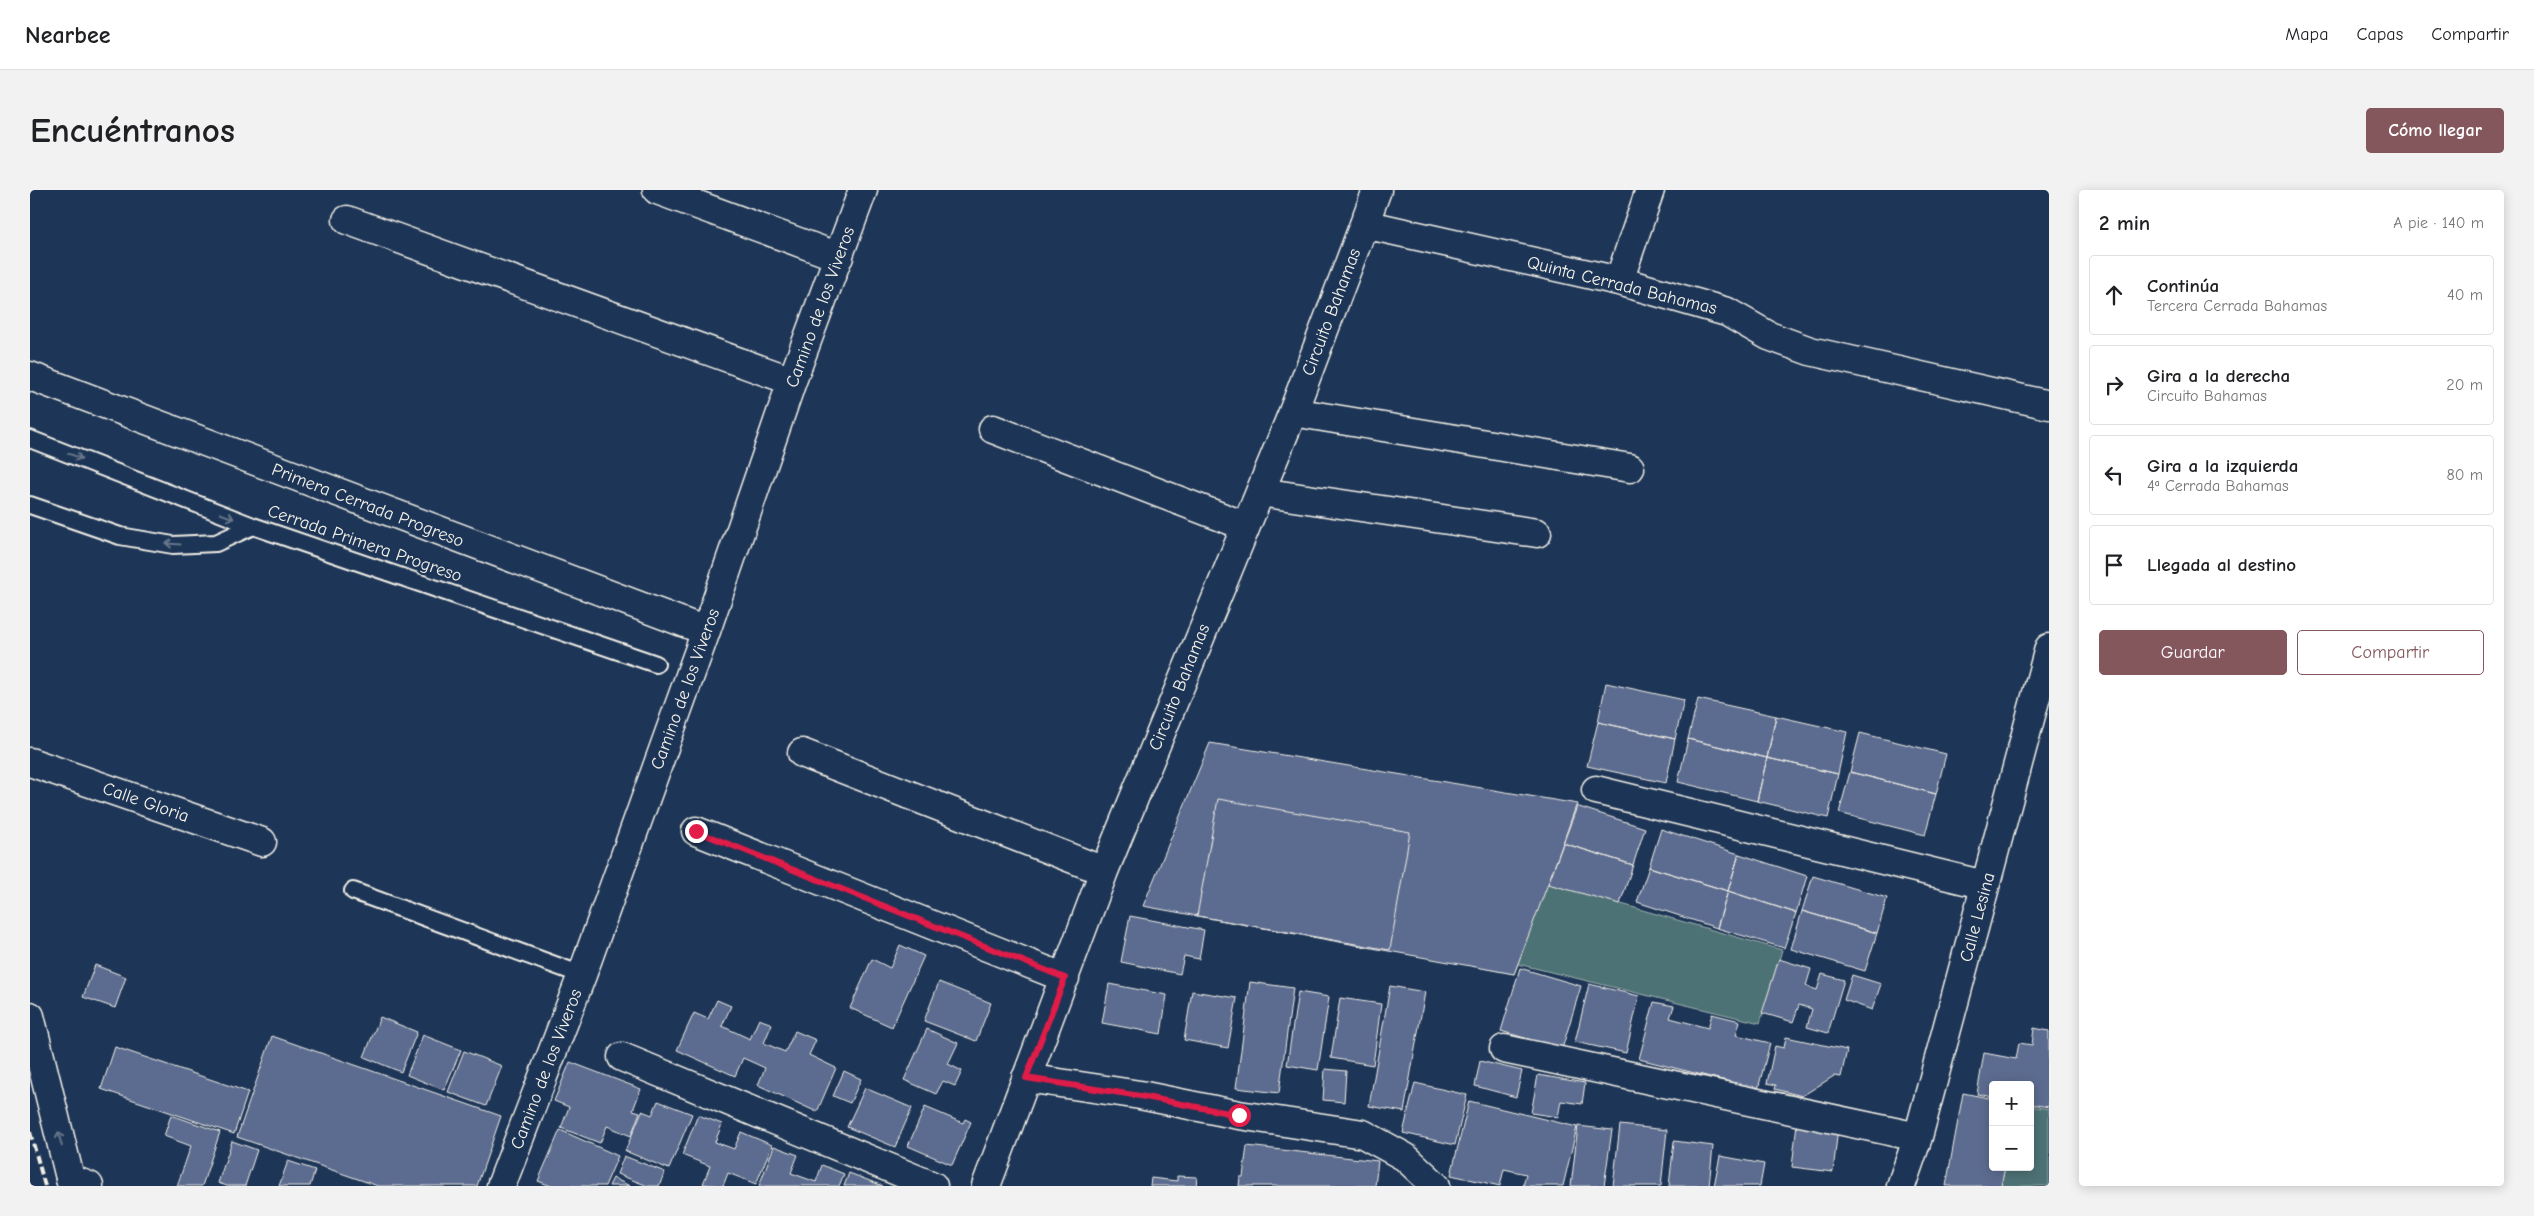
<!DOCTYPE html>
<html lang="es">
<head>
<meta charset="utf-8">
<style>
	:root { --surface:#fff; --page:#f2f2f2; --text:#202124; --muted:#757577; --line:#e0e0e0; --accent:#84575d }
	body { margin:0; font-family:"Comic Neue",sans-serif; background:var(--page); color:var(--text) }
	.controls { position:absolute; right:15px; bottom:15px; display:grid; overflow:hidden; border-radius:5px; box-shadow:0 2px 12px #0003 }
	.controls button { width:45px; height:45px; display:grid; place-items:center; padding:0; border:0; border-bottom:1px solid var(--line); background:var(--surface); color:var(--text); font:25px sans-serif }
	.stop { position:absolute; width:15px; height:15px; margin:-11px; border:4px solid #e11d48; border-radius:50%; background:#fff }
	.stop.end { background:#e11d48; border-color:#fff; box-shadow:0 1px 5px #0008 }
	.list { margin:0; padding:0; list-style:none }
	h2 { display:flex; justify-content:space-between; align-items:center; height:65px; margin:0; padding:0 20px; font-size:21px }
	h2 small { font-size:16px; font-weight:400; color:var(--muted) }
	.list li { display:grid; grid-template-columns:32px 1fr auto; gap:15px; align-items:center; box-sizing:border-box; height:80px; margin:0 10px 10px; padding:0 10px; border:1px solid var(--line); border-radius:5px }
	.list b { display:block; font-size:19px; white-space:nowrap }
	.list p { margin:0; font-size:16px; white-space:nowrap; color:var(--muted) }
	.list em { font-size:16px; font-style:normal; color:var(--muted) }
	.actions { display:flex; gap:10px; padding:15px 20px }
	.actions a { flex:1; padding:11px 0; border:1px solid var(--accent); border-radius:5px; text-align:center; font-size:18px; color:var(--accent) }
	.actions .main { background:var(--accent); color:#fff }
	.icon { flex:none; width:28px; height:28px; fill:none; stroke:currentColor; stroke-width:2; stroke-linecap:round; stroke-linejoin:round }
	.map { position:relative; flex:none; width:2019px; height:996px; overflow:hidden; border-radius:5px }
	header { display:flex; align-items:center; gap:30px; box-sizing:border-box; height:70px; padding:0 25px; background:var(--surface); border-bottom:1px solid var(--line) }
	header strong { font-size:24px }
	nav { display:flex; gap:28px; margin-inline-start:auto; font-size:18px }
	.intro { display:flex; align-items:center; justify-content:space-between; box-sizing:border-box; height:120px; padding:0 30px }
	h1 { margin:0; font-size:35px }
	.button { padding:12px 22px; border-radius:5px; background:var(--accent); color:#fff; font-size:18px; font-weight:700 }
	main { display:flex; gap:30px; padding:0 30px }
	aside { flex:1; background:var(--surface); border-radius:5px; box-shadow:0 2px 12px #0003 }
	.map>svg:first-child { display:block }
	.green { fill:#4d7274; stroke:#a0b2ae }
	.building { fill:#5b6c90; stroke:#f4f1e8 }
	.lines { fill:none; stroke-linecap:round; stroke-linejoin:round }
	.lane-casing { stroke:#f4f1e8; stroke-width:20 }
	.street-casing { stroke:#f4f1e8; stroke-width:31 }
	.secondary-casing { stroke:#f4f1e8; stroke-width:31 }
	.lane { stroke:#1d3557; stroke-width:16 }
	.street { stroke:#1d3557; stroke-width:28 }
	.secondary { stroke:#1d3557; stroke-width:28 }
	.rail { stroke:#f4f1e8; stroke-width:4; stroke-dasharray:8 4; stroke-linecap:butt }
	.oneway { stroke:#68778a }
	.route { stroke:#e11d48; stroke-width:6 }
	.labels { text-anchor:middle; stroke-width:4; stroke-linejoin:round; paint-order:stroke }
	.street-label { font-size:18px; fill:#f4f1e8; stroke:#1d3557 }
</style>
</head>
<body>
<header>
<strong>Nearbee</strong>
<nav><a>Mapa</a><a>Capas</a><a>Compartir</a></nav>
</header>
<div class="intro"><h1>Encuéntranos</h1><a class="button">Cómo llegar</a></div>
<main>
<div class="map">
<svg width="2019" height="996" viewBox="0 0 2019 996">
	<rect width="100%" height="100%" fill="#1d3557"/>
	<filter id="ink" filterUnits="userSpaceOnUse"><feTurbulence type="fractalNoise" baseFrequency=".02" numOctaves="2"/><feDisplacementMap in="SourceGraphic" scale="10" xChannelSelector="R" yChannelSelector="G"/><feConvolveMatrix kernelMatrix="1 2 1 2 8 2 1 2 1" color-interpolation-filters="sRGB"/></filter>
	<g filter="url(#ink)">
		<path class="green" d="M1518,693L1752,760L1730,833L1488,774L1484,784L1360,760Z
			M2000,916L2019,919V996H1971L1975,977H2000Z"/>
		<path class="building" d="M1576,493L1654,510L1645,549L1568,532Z
			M1668,509L1746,526L1737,568L1658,549Z
			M1746,526L1817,542L1808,584L1737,568Z
			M1568,532L1645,549L1636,593L1557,576Z
			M1830,543L1916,564L1906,604L1820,582Z
			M1658,549L1737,568L1727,611L1648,592Z
			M1180,553L1548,614L1484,784L1113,716Z
			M1737,568L1808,584L1798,628L1727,611Z
			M1820,582L1906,604L1895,645L1809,623Z
			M1188,609L1380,642L1360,760L1167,726Z
			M1546,616L1615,638L1603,675L1533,653Z
			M1631,639L1709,664L1698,701L1619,677Z
			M1533,653L1603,675L1590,714L1518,694Z
			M1709,664L1777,686L1766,723L1698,701Z
			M1619,677L1698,701L1687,738L1607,712Z
			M1783,686L1857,708L1847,743L1772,721Z
			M1698,701L1766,723L1754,758L1687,738Z
			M1772,721L1847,743L1835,781L1761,759Z
			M1100,726L1174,740L1169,769L1154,766L1150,784L1091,772Z
			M870,755L894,766L862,837L820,818L842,769L860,778Z
			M1749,769L1781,779L1776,796L1787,800L1792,784L1814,790L1798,843L1777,837L1782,819L1769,815L1763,832L1732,823Z
			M65,775L96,787L85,818L53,807Z
			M1490,778L1551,796L1532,859L1471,841Z
			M1822,785L1851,794L1842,820L1814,810Z
			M909,792L961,813L946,851L894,831Z
			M1220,792L1263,798L1249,903L1206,898Z
			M1079,794L1137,805L1131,844L1072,833Z
			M1559,794L1609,806L1596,863L1545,852Z
			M1360,796L1395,802L1374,922L1339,916Z
			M1162,801L1207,808L1198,858L1154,850Z
			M1268,802L1299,807L1288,880L1257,875Z
			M1310,808L1351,814L1343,875L1301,868Z
			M687,810L701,816L692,836L720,849L729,829L742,834L734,853L755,862L765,841L786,850L779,865L806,878L787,922L728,895L735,878L713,868L705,886L647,860L664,823L678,829Z
			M1624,812L1644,816L1640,828L1678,838L1682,824L1710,831L1706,845L1740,853L1728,899L1609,869Z
			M350,827L387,842L371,882L334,867Z
			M2004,838L2019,841V917L2000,914V895H1963V907L1947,904L1954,863L1986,869L1989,853L2002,855Z
			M897,839L928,853L918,874L932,881L925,896L913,891L906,904L874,890Z
			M393,845L431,860L414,900L377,885Z
			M242,846L471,926L447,996H348L207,947Z
			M1756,847L1817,860L1811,887L1804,886L1772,906L1745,899L1746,895L1737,893L1745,856L1754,858Z
			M85,857L218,902L204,944L71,899Z
			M434,861L472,876L456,916L418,902Z
			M1450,871L1492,881L1486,907L1445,896Z
			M540,872L611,899L603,920L610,922L601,946L577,936L570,953L531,938L539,917L524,911Z
			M1295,879L1316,881L1314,912L1293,910Z
			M814,881L831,889L820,913L803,906Z
			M1508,885L1555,893L1552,914L1531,911L1528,927L1501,923Z
			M1385,893L1437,905L1425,955L1373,943Z
			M835,898L882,918L865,957L817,937Z
			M1933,903L1963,909V977H1975L1971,996H1916Z
			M628,911L662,924L639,979L595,961L612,921L622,925Z
			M1439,911L1547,937L1533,996H1493L1496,984L1474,979L1470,996L1421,985Z
			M895,917L933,933L935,929L941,932L922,975L878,956Z
			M141,925L190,942L172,996H147L161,956L134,946Z
			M668,925L692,934L685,952L704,959L711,942L742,955L726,994L698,983L693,996L673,994L680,976L652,965Z
			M1767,933L1808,938L1803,982L1762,977Z
			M1590,935L1637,940L1631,996H1583Z
			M1548,936L1582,940L1574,996H1541Z
			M530,940L588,966L575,996H521L508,991Z
			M202,951L227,960L215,996H197L188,993Z
			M1644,951L1683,956L1679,996H1639Z
			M744,956L768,965L761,983L786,992L792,975L814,984L809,996H729Z
			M1217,956L1348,971L1345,996H1209L1210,987H1213Z
			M594,966L635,982L629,996H618L587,984Z
			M1690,966L1734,974L1730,996H1684Z
			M258,971L285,980L280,996H249Z
			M819,983L853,996H814Z
			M1147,986L1167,987L1166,996H1120L1121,988L1147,991Z
			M583,988L600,996H579Z"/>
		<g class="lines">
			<g class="lane-casing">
				<path id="lane" d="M0,249L223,336L626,474
					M0,315L90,346L143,355L186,353L223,336
					M323,701L552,785"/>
			</g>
			<g class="street-casing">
				<path id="street" d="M627,0L809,67
					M317,30L762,191
					M1334,34L1589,91L1697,122L1739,146L1780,161L2019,215
					M1589,91L1620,0
					M0,186L676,441
					M1263,222L1600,278
					M963,239L1215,336
					M1230,302L1507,343
					M772,563L1074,681
					M0,572L232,652
					M1566,600L1955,695
					M666,641L1035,788
					M1474,859L1888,947
					M592,867L903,996
					M996,888L1110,905L1209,925L1333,944L1375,967L1406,996
					M40,989L59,996
					M471,996L552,785L676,441L762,191L833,0
					M956,996L1074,681L1263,222L1347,0
					M1871,996L1888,947L2019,458"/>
			</g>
			<g class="secondary-casing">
				<path id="secondary" d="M0,826L42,996"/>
			</g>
			<use href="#lane" class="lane"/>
			<use href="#street" class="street"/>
			<use href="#secondary" class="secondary"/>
			<path class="rail" d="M0,942L15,996"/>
		</g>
		<defs><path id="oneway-shaft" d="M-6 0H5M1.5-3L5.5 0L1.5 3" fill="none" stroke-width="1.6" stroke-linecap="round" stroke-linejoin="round" transform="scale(1.25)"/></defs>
		<g class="oneway">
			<use href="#oneway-shaft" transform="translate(45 266) rotate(21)"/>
			<use href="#oneway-shaft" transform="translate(197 326) rotate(21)"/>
			<use href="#oneway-shaft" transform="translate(143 354) rotate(-176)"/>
			<use href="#oneway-shaft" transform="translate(30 949) rotate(-104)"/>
		</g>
	</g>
	<g class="lines" filter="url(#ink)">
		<path class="route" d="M666,641L1035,788L996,888L1110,906L1209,925"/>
	</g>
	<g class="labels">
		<g class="street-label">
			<text transform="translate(1592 95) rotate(14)" y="6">Quinta Cerrada Bahamas</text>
			<text transform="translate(790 117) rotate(-70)" y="6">Camino de los Viveros</text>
			<text transform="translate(1301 122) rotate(-69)" y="6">Circuito Bahamas</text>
			<text transform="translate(338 315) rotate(21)" y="6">Primera Cerrada Progreso</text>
			<text transform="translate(335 353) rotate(19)" y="6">Cerrada Primera Progreso</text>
			<text transform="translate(1149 497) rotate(-68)" y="6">Circuito Bahamas</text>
			<text transform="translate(655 499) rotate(-70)" y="6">Camino de los Viveros</text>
			<text transform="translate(116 612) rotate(19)" y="6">Calle Gloria</text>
			<text transform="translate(1947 727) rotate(-75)" y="6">Calle Lesina</text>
			<text transform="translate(516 879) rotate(-69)" y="6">Camino de los Viveros</text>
		</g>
	</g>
</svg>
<div class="controls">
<button>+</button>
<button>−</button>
</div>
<div class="stop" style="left:1209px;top:925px"></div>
<div class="stop end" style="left:666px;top:641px"></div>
</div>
<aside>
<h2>2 min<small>A pie · 140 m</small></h2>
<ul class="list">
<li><svg class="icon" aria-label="ahead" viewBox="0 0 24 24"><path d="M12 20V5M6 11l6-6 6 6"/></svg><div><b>Continúa</b><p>Tercera Cerrada Bahamas</p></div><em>40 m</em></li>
<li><svg class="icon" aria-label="right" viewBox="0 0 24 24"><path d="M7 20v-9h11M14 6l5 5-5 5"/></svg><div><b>Gira a la derecha</b><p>Circuito Bahamas</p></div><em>20 m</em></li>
<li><svg class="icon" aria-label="left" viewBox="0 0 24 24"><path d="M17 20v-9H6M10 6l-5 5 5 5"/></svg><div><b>Gira a la izquierda</b><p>4ª Cerrada Bahamas</p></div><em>80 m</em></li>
<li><svg class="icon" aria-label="arrive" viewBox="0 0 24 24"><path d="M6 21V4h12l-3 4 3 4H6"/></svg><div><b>Llegada al destino</b></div></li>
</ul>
<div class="actions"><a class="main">Guardar</a><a>Compartir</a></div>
</aside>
</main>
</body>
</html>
